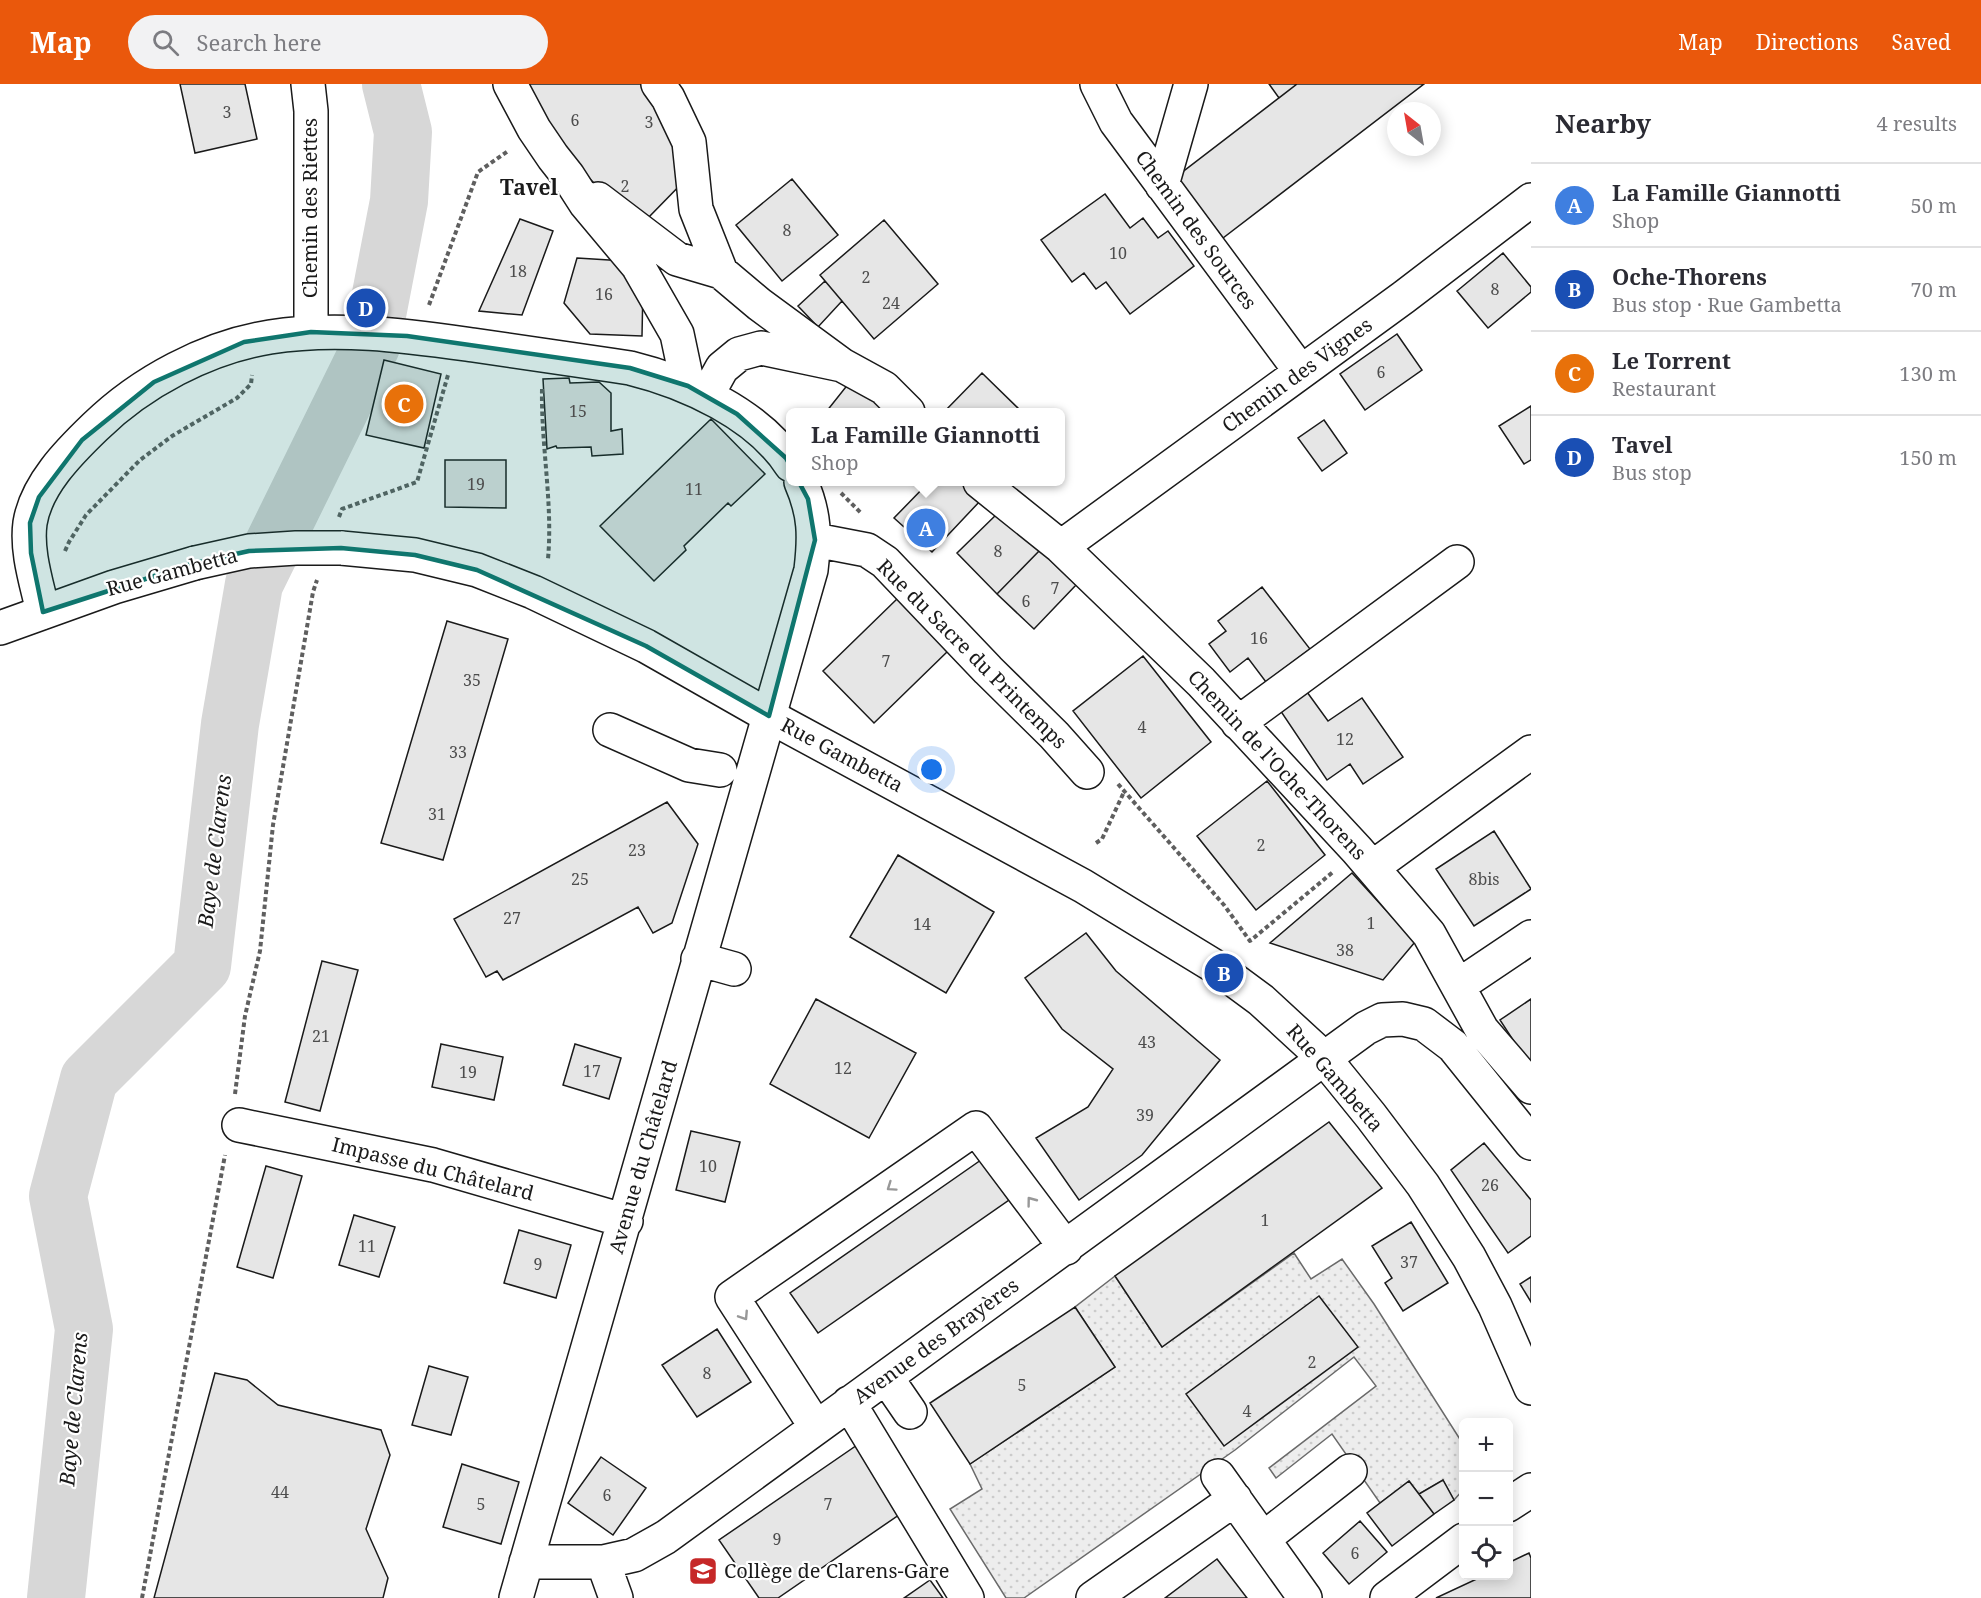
<!DOCTYPE html>
<html lang="en">
<head>
<meta charset="utf-8">
<style>
	:root { --surface:#fff; --page:#f2f2f3; --text:#2b2b33; --muted:#7c7c81; --line:#e1e1e2; --accent:#ea580c }
	body { margin:0; font-family:"Noto Serif",serif; background:var(--page); color:var(--text) }
	.controls { position:absolute; right:18px; bottom:18px; display:grid; overflow:hidden; border-radius:9px; box-shadow:0 3px 15px #0003 }
	.controls button { width:54px; height:54px; display:grid; place-items:center; padding:0; border:0; border-bottom:2px solid var(--line); background:var(--surface); color:var(--text); font:30px sans-serif }
	.compass { position:absolute; left:1387px; top:18px; width:54px; height:54px; border-radius:50%; background:var(--surface); box-shadow:0 3px 15px #0003; rotate:329deg }
	.you { position:absolute; left:932px; top:686px; width:21px; height:21px; margin:-15px; border:4px solid #fff; border-radius:50%; background:#1a73e8; box-shadow:0 0 0 9px #1a73e833 }
	.badge { display:grid; place-items:center; width:39px; height:39px; border-radius:50%; background:var(--accent); color:#fff; font-size:20px; font-weight:700 }
	.pin { position:absolute; translate:-50% -50%; border:3px solid #fff; box-shadow:0 2px 6px #0006 }
	.popup { position:absolute; left:786px; top:324px; width:279px; height:78px; box-sizing:border-box; display:grid; place-content:center; border-radius:9px; background:var(--surface); filter:drop-shadow(0 2px 4px #0005); font-size:20px; white-space:nowrap; color:var(--muted) }
	.popup b { font-size:22px; color:var(--text) }
	.popup::after { content:''; position:absolute; left:50%; top:100%; margin-left:-12px; border:12px solid transparent; border-top-color:var(--surface) }
	.list { margin:0; padding:0; list-style:none }
	h2 { display:flex; justify-content:space-between; align-items:center; height:78px; margin:0; padding:0 24px; font-size:26px }
	h2 small { font-size:20px; font-weight:400; color:var(--muted) }
	.list li { display:grid; grid-template-columns:39px 1fr auto; gap:18px; align-items:center; box-sizing:border-box; height:84px; padding:0 24px; border-top:2px solid var(--line) }
	.list b { display:block; font-size:22px; white-space:nowrap }
	.list p { margin:0; font-size:20px; white-space:nowrap; color:var(--muted) }
	.list em { font-size:20px; font-style:normal; color:var(--muted) }
	.icon { flex:none; width:33px; height:33px; fill:none; stroke:currentColor; stroke-width:2; stroke-linecap:round; stroke-linejoin:round }
	.map { position:relative; flex:none; width:1531px; height:1514px; overflow:hidden }
	header { display:flex; align-items:center; gap:36px; box-sizing:border-box; height:84px; padding:0 30px; background:var(--accent); color:#fff }
	header strong { font-size:28px }
	nav { display:flex; gap:33px; margin-inline-start:auto; font-size:21px }
	.search { width:420px; height:54px; background:var(--page); display:flex; align-items:center; gap:15px; box-sizing:border-box; padding:0 21px; border-radius:33px; color:var(--muted); font-size:22px }
	main { display:flex }
	aside { flex:1; background:var(--surface) }
	.map>svg:first-child { display:block }
	.grass { fill:url(#grass-dots); stroke:#6a6a6a; stroke-width:1.5 }
	.lines { fill:none; stroke-linecap:round; stroke-linejoin:round }
	.river { stroke:#d7d7d7; stroke-width:58 }
	.building { fill:#e6e6e6; stroke:#1a1a1a; stroke-width:1.5 }
	.minor-casing { stroke:#1a1a1a; stroke-width:36 }
	.major-casing { stroke:#1a1a1a; stroke-width:36 }
	.path { stroke:#5f5f5f; stroke-width:4; stroke-dasharray:4.5 3; stroke-linecap:butt }
	.minor { stroke:#fff; stroke-width:33 }
	.major { stroke:#fff; stroke-width:33 }
	.major-bridge-casing { stroke:#1a1a1a; stroke-width:36; stroke-linecap:butt }
	.major-bridge { stroke:#fff; stroke-width:33 }
	.oneway { stroke:#989898 }
	.marked { fill:#0f766e; fill-opacity:0.2; stroke:#0f766e; stroke-width:4.5; stroke-linejoin:round }
	.labels { text-anchor:middle; stroke-width:4.5; stroke-linejoin:round; paint-order:stroke }
	.number-label { font-size:16px; fill:#4d4d4d }
	.street-label { font-size:20px; fill:#1a1a1a; stroke:#fff }
	.poi-label { font-size:20px; fill:#1a1a1a; stroke:#fff; text-anchor:start }
	.neighbourhood-label { font-size:21px; font-weight:bold; fill:#1a1a1a; stroke:#fff }
	.water-label { font-size:21px; font-style:italic; fill:#1a1a1a; stroke:#fff }
</style>
</head>
<body>
<header>
<strong>Map</strong>
<div class="search"><svg class="icon" aria-label="search" viewBox="0 0 24 24"><circle cx="10" cy="10" r="6"/><path d="M15 15l6 6"/></svg>Search here</div>
<nav><a>Map</a><a>Directions</a><a>Saved</a></nav>
</header>
<main>
<div class="map">
<svg width="1531" height="1514" viewBox="0 0 1531 1514">
	<defs>
		<pattern id="grass-dots" width="8" height="8" patternUnits="userSpaceOnUse" patternTransform="scale(1.5)"><rect width="8" height="8" fill="#ededed"/><path d="M2 2h.1M6 6h.1" fill="none" stroke="#cbcbcb" stroke-width="1.8" stroke-linecap="round"/></pattern>
	</defs>
	<rect width="100%" height="100%" fill="#fff"/>
	<path class="grass" d="M1294,1169L1311,1195L1342,1175L1374,1220L1463,1360V1406L1454,1416L1443,1396L1419,1410L1409,1397L1380,1419L1332,1350L1276,1394L1269,1384L1376,1302L1354,1273L1235,1366L1024,1514H1006L950,1425L982,1405L970,1380L1115,1283L1075,1223L1115,1192L1162,1263Z"/>
	<g class="lines">
		<path class="river" d="M56,1514L84,1245L58,1112L89,995L202,882L230,640L254,500L371,262L399,117L403,48L391,0"/>
	</g>
	<path class="building" d="M180,0H245L257,55L195,69Z
		M519,0H644L650,3L687,94L646,136L607,112L577,82Z
		M1269,0H1297L1279,14Z
		M1297,0H1424L1223,154L1176,93Z
		M792,95L838,151L782,197L736,141Z
		M1105,110L1130,144L1143,134L1158,154L1168,147L1194,182L1130,230L1106,198L1096,205L1084,189L1072,198L1041,156Z
		M520,135L553,147L522,231L479,227Z
		M884,136L938,200L874,255L820,191Z
		M1503,169L1531,203V208L1488,244L1457,207Z
		M577,174L625,177L643,202L642,252L590,250L564,219Z
		M825,197L842,217L818,243L798,222Z
		M1397,250L1422,286L1365,326L1340,290Z
		M384,276L441,290L424,364L366,351Z
		M982,289L1022,328H944Z
		M569,294L570,299L599,298L611,309V347L622,345L623,370L592,372L591,363L557,364L556,362L547,365L543,295Z
		M849,299L886,327L885,328H826Z
		M1531,322V376L1524,380L1499,342Z
		M711,335L765,390L731,422L728,419L684,462L686,466L654,497L600,442Z
		M1324,336L1347,369L1322,387L1298,354Z
		M445,376H506V424L445,423Z
		M929,398H961L981,416L932,468L894,434Z
		M1000,427L1040,466L997,510L957,469Z
		M1040,466L1076,501L1034,545L997,510Z
		M1262,503L1310,565L1266,598L1248,574L1230,588L1209,560L1226,547L1218,537Z
		M898,514L949,566L874,639L823,587Z
		M447,537L508,555L443,776L381,759Z
		M1143,572L1211,658L1141,714L1073,627Z
		M1307,608L1328,637L1362,614L1403,673L1363,700L1350,680L1327,696L1280,626Z
		M1267,697L1325,771L1256,826L1197,752Z
		M667,718L698,760L672,839L653,849L638,823L503,896L497,887L486,893L454,835Z
		M1494,747L1531,805L1474,842L1436,785Z
		M898,771L994,828L946,909L850,853Z
		M1352,789L1415,858L1383,896L1270,859Z
		M1086,849L1116,887L1220,976L1142,1071L1079,1116L1036,1054L1088,1023L1113,985L1062,945L1025,894Z
		M322,877L358,886L320,1027L285,1018Z
		M816,915L916,969L869,1054L770,1000Z
		M1531,915V982H1530L1500,936Z
		M441,960L503,973L494,1016L432,1003Z
		M575,960L621,974L609,1015L563,1001Z
		M1329,1038L1382,1104L1162,1263L1115,1192Z
		M691,1047L740,1058L725,1118L676,1106Z
		M1484,1059L1531,1116V1152L1508,1169L1451,1086Z
		M981,1076L1009,1116L818,1249L790,1209Z
		M266,1082L302,1092L273,1194L237,1183Z
		M354,1131L395,1143L379,1193L339,1181Z
		M1411,1138L1448,1199L1403,1227L1385,1199L1392,1194L1372,1162Z
		M519,1146L571,1161L556,1214L504,1199Z
		M1531,1193V1218L1520,1200Z
		M1319,1212L1358,1263L1224,1362L1186,1310Z
		M1075,1223L1115,1283L970,1380L930,1319Z
		M717,1245L751,1298L697,1333L662,1281Z
		M429,1282L468,1293L451,1351L412,1341Z
		M215,1289L247,1296L278,1321L381,1346L390,1371L366,1445L388,1494L383,1514H154Z
		M863,1357L909,1424L778,1514H759L719,1456Z
		M601,1373L646,1404L613,1451L568,1419Z
		M462,1380L519,1398L501,1460L443,1443Z
		M1443,1396L1454,1416L1434,1430L1419,1410Z
		M1409,1397L1434,1430L1392,1462L1367,1429Z
		M1360,1437L1387,1468L1349,1500L1323,1469Z
		M1529,1469L1531,1474V1514H1436L1483,1492H1508V1479Z
		M1217,1475L1247,1514H1165Z
		M930,1496L943,1514H904Z"/>
	<g class="lines">
		<g class="minor-casing">
			<path id="minor" d="M308,0L311,27V248
				M510,0L534,45L553,73L568,92L586,120L638,182L677,250L688,302
				M658,0L668,14L689,58L696,125L721,188L759,220L842,281
				M1097,0L1116,38L1301,288
				M1162,101L1191,0
				M598,115L677,175L721,188
				M707,311L722,284L739,270L761,264L842,281L884,304L908,328
				M980,398L1061,463L1201,598L1357,766L1429,850L1482,946L1531,1003
				M815,456L867,466L885,478L988,586L1054,651L1087,688
				M1061,463L1404,213L1531,116
				M43,528C37,500 26,468 30,439C36,401 69,368 95,343C141,298 207,263 270,253C338,242 407,252 473,261C526,269 578,276 630,284C687,298 758,330 791,381
				M1238,639L1457,478
				M610,646L689,681L720,686
				M1373,783L1531,668
				M698,875L734,885
				M1458,902L1531,853
				M239,1041L433,1081L626,1137
				M886,1293L910,1328
				M849,1319L967,1514
				M816,1343L732,1213L976,1044L1066,1164
				M1218,1392L1305,1514
				M1508,1421L1531,1406
				M1263,1455L1350,1387
				M526,1478H603L634,1471L666,1453L1366,944L1382,936L1403,935L1424,940L1453,962L1531,1059
				M603,1478L616,1514
				M516,1514L811,486C815,452 815,430 801,398
				M1093,1514L1235,1415
				M1387,1514L1464,1456"/>
		</g>
		<g class="major-casing">
			<path id="major" d="M341,464L415,471L477,486L533,508L646,562L769,632L1083,802L1219,885L1261,916L1324,974L1371,1032L1423,1101L1469,1173L1495,1222L1531,1304
				M0,544L114,503L195,479"/>
		</g>
		<path class="path" d="M429,221L478,88L508,67
			M542,305C541,362 553,419 548,475
			M841,409L861,429
			M339,433L342,425L417,398L448,291
			M65,467L69,458L86,431L140,376L172,352L237,314L251,300L252,291
			M1118,700L1224,821L1250,857L1333,788
			M1096,759L1102,755L1124,708
			M235,1010L245,932L260,867L273,741L313,508L317,496
			M142,1514L225,1071"/>
		<use href="#minor" class="minor"/>
		<use href="#major" class="major"/>
		<g class="major-bridge-casing">
			<path id="major-bridge" d="M195,479L249,467L296,464H341"/>
		</g>
		<use href="#major-bridge" class="major-bridge"/>
	</g>
	<defs><path id="oneway-chevron" d="M-2-3.5L2.5 0L-2 3.5" fill="none" stroke-width="1.6" stroke-linecap="round" stroke-linejoin="round" transform="scale(1.5)"/></defs>
	<g class="oneway">
		<use href="#oneway-chevron" transform="translate(891 1103) rotate(145)"/>
		<use href="#oneway-chevron" transform="translate(1031 1117) rotate(-127)"/>
		<use href="#oneway-chevron" transform="translate(744 1232) rotate(57)"/>
	</g>
	<path class="marked" d="M311,248L407,252L630,284L688,302L737,330L786,374L808,415L815,456L769,632L646,562L477,486L415,471L341,464L249,467L195,479L43,528L31,469L30,439L39,413L82,356L154,298L244,258Z"/>
	<defs>
		<g id="school-square" transform="scale(1.5)"><rect x="-9" y="-9" width="18" height="18" rx="4" fill="#c62828" stroke="#fff"/><path d="M0-5L7-2L0 1L-7-2ZM-4 1L0 2.5L4 1V4Q0 6-4 4Z" fill="#fff"/></g>
	</defs>
	<g fill-rule="evenodd">
		<use href="#school-square" x="703" y="1487"/>
	</g>
	<g class="labels">
		<g class="number-label">
			<text x="227" y="34">3</text>
			<text x="575" y="42">6</text>
			<text x="649" y="44">3</text>
			<text x="625" y="108">2</text>
			<text x="787" y="152">8</text>
			<text x="1118" y="175">10</text>
			<text x="518" y="193">18</text>
			<text x="866" y="199">2</text>
			<text x="1495" y="211">8</text>
			<text x="604" y="216">16</text>
			<text x="891" y="225">24</text>
			<text x="1381" y="294">6</text>
			<text x="578" y="333">15</text>
			<text x="476" y="406">19</text>
			<text x="694" y="411">11</text>
			<text x="998" y="473">8</text>
			<text x="1055" y="510">7</text>
			<text x="1026" y="523">6</text>
			<text x="1259" y="560">16</text>
			<text x="886" y="583">7</text>
			<text x="472" y="602">35</text>
			<text x="1142" y="649">4</text>
			<text x="1345" y="661">12</text>
			<text x="458" y="674">33</text>
			<text x="437" y="736">31</text>
			<text x="1261" y="767">2</text>
			<text x="637" y="772">23</text>
			<text x="580" y="801">25</text>
			<text x="1484" y="801">8bis</text>
			<text x="512" y="840">27</text>
			<text x="1371" y="845">1</text>
			<text x="922" y="846">14</text>
			<text x="1345" y="872">38</text>
			<text x="321" y="958">21</text>
			<text x="1147" y="964">43</text>
			<text x="843" y="990">12</text>
			<text x="592" y="993">17</text>
			<text x="468" y="994">19</text>
			<text x="1145" y="1037">39</text>
			<text x="708" y="1088">10</text>
			<text x="1490" y="1107">26</text>
			<text x="1265" y="1142">1</text>
			<text x="367" y="1168">11</text>
			<text x="1409" y="1184">37</text>
			<text x="538" y="1186">9</text>
			<text x="1312" y="1284">2</text>
			<text x="707" y="1295">8</text>
			<text x="1022" y="1307">5</text>
			<text x="1247" y="1333">4</text>
			<text x="280" y="1414">44</text>
			<text x="607" y="1417">6</text>
			<text x="481" y="1426">5</text>
			<text x="828" y="1426">7</text>
			<text x="777" y="1461">9</text>
			<text x="1355" y="1475">6</text>
		</g>
		<g class="street-label">
			<text transform="translate(310 124) rotate(-90)" y="7">Chemin des Riettes</text>
			<text transform="translate(1196 146) rotate(54)" y="7">Chemin des Sources</text>
			<text transform="translate(1297 291) rotate(-36)" y="7">Chemin des Vignes</text>
			<text transform="translate(172 488) rotate(-15)" y="7">Rue Gambetta</text>
			<text transform="translate(972 570) rotate(45)" y="7">Rue du Sacre du Printemps</text>
			<text transform="translate(842 671) rotate(28)" y="7">Rue Gambetta</text>
			<text transform="translate(1277 681) rotate(47)" y="7">Chemin de l'Oche-Thorens</text>
			<text transform="translate(1335 994) rotate(49)" y="7">Rue Gambetta</text>
			<text transform="translate(643 1073) rotate(-74)" y="7">Avenue du Châtelard</text>
			<text transform="translate(433 1085) rotate(14)" y="7">Impasse du Châtelard</text>
			<text transform="translate(936 1257) rotate(-36)" y="7">Avenue des Brayères</text>
		</g>
		<g class="poi-label">
			<text x="724" y="1494">Collège de Clarens-Gare</text>
		</g>
		<g class="neighbourhood-label">
			<text x="529" y="111">Tavel</text>
		</g>
		<g class="water-label">
			<text transform="translate(215 767) rotate(-83)" y="7">Baye de Clarens</text>
			<text transform="translate(74 1325) rotate(-85)" y="7">Baye de Clarens</text>
		</g>
	</g>
</svg>
<div class="controls">
<button>+</button>
<button>−</button>
<button><svg class="icon" aria-label="locate" viewBox="0 0 24 24"><circle cx="12" cy="12" r="6"/><path d="M12 2v4M12 18v4M2 12h4M18 12h4"/></svg></button>
</div>
<svg class="compass" viewBox="-18 -18 36 36"><path d="M0-13l5 13h-10z" fill="#e53935"/><path d="M0 13l5-13h-10z" fill="#7c7c81"/></svg>
<div class="you"></div>
<div class="pin badge" style="left:926px;top:444px;background:#3f7fe0">A</div>
<div class="popup"><b>La Famille Giannotti</b>Shop</div>
<div class="pin badge" style="left:1224px;top:889px;background:#1a4fb4">B</div>
<div class="pin badge" style="left:404px;top:320px;background:#e8710a">C</div>
<div class="pin badge" style="left:366px;top:224px;background:#1a4fb4">D</div>
</div>
<aside>
<h2>Nearby<small>4 results</small></h2>
<ul class="list">
<li><span class="badge" style="background:#3f7fe0">A</span><div><b>La Famille Giannotti</b><p>Shop</p></div><em>50 m</em></li>
<li><span class="badge" style="background:#1a4fb4">B</span><div><b>Oche-Thorens</b><p>Bus stop · Rue Gambetta</p></div><em>70 m</em></li>
<li><span class="badge" style="background:#e8710a">C</span><div><b>Le Torrent</b><p>Restaurant</p></div><em>130 m</em></li>
<li><span class="badge" style="background:#1a4fb4">D</span><div><b>Tavel</b><p>Bus stop</p></div><em>150 m</em></li>
</ul>
</aside>
</main>
</body>
</html>
